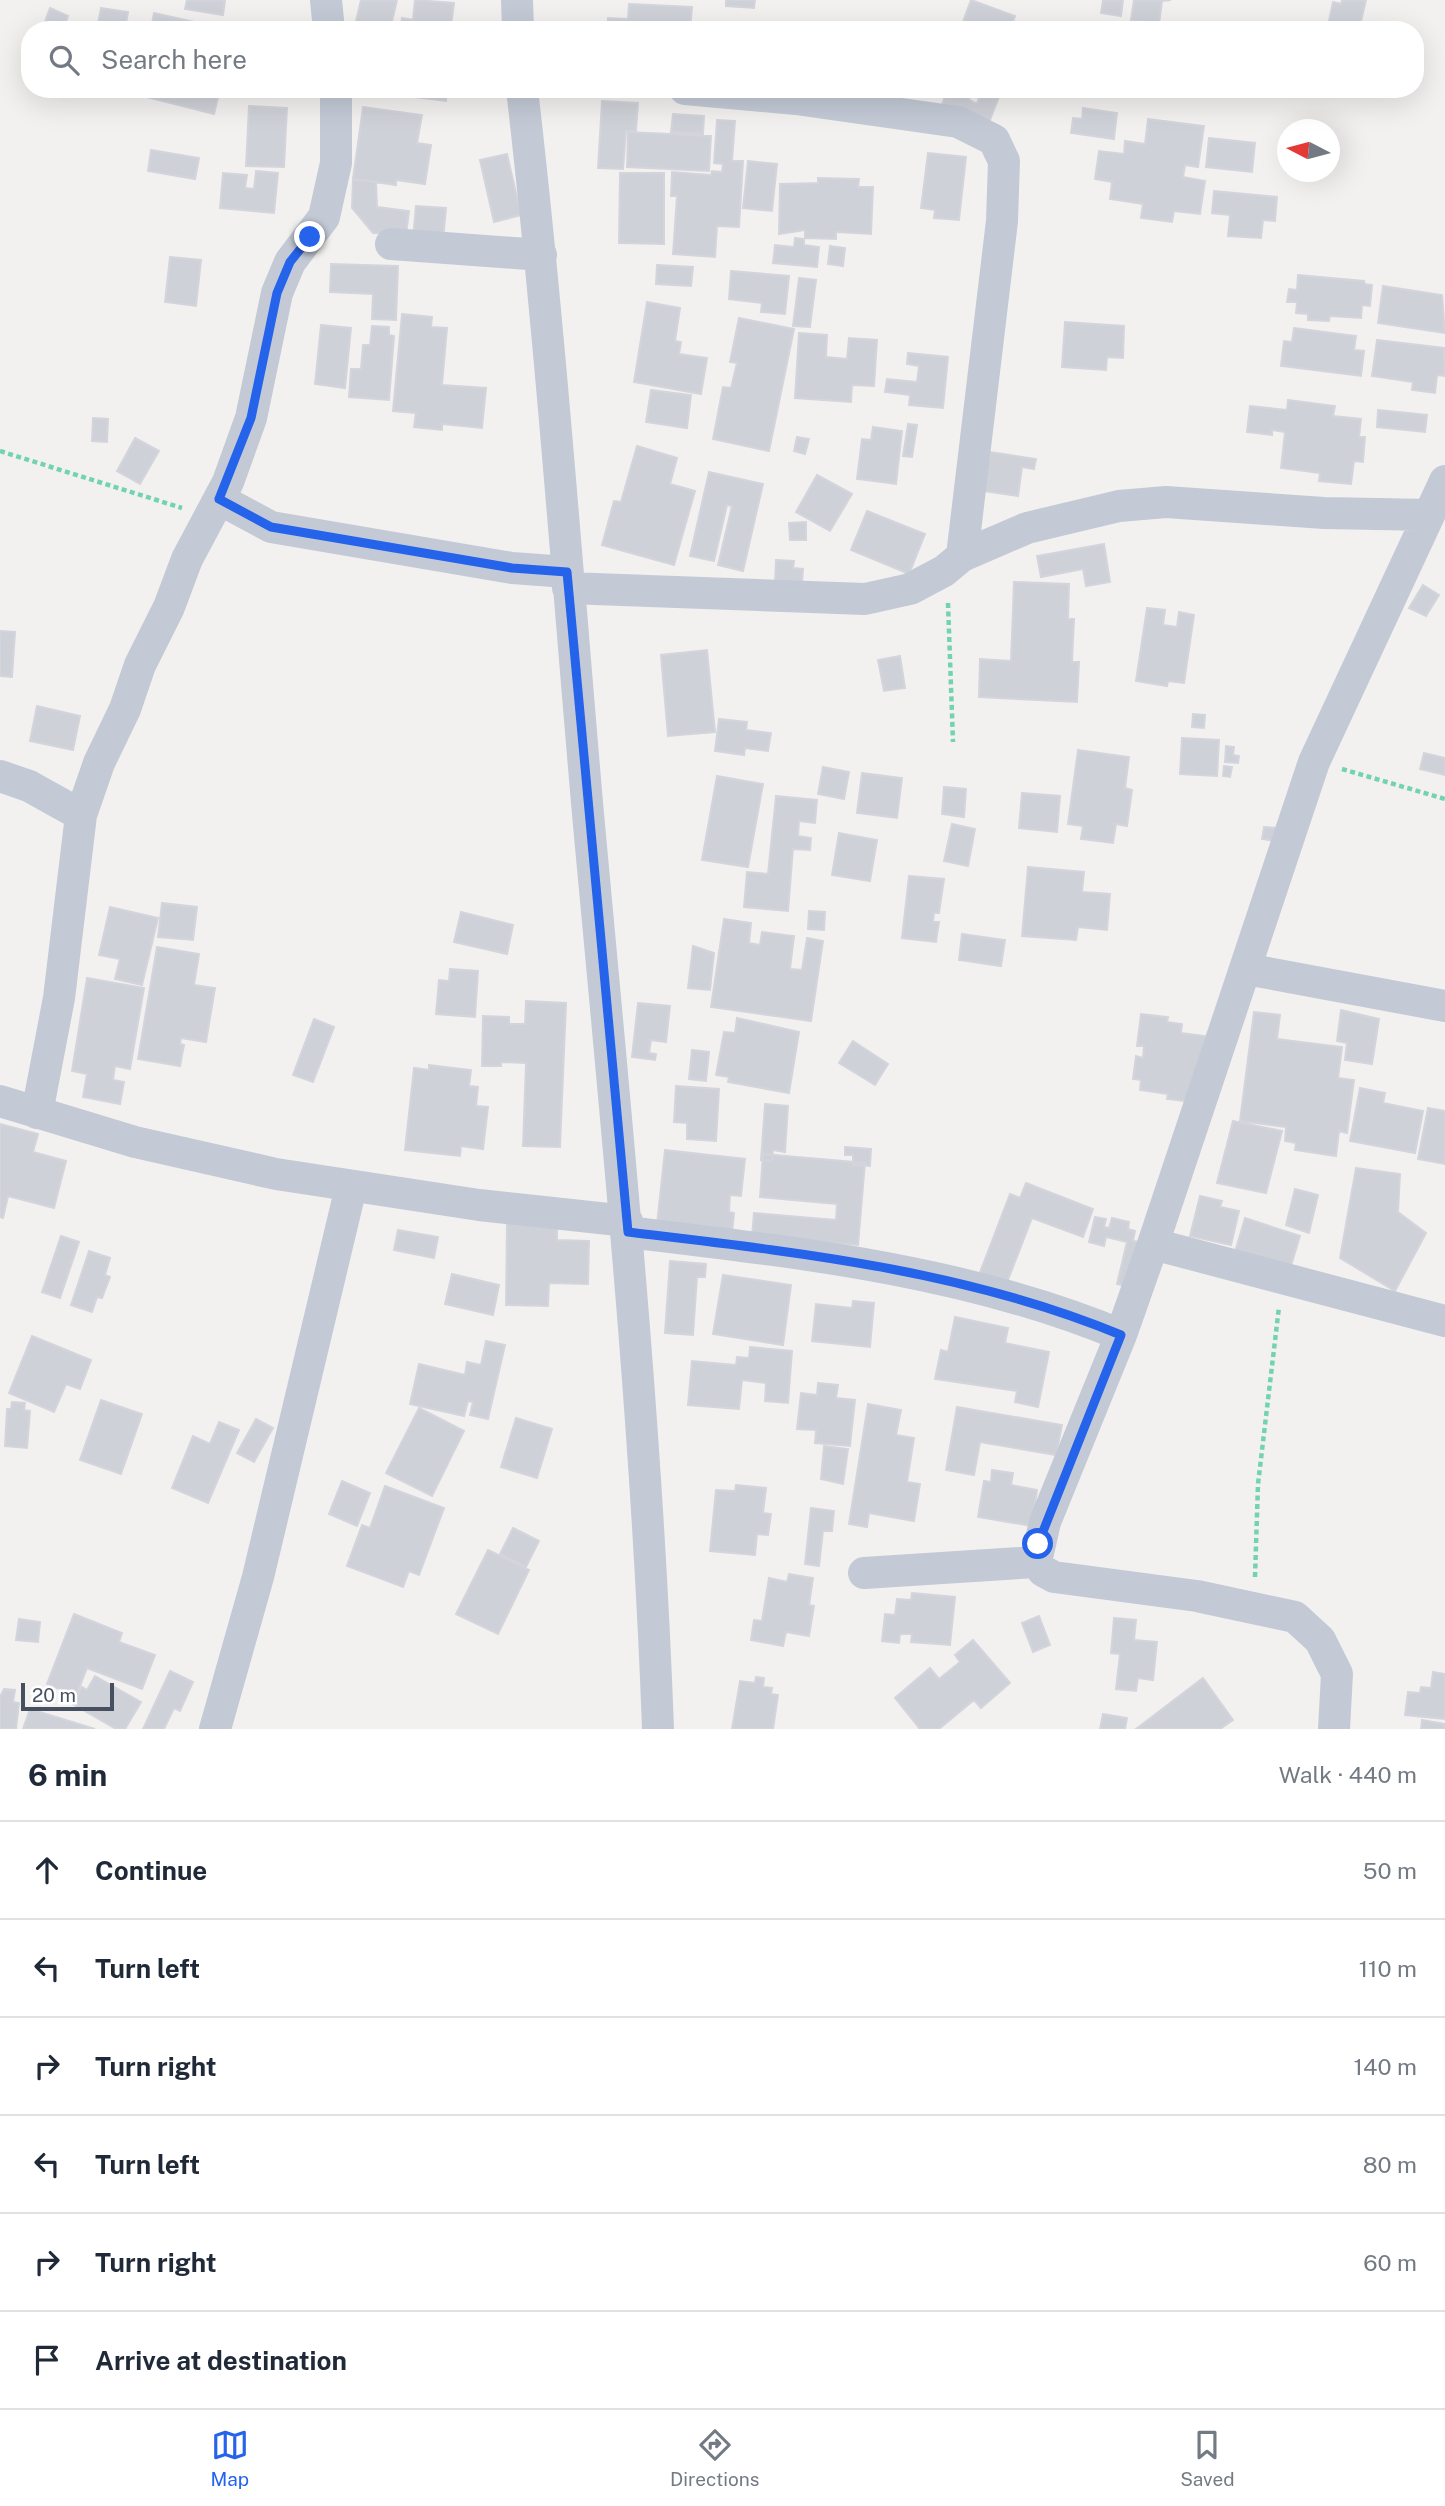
<!DOCTYPE html>
<html lang="en">
<head>
<meta charset="utf-8">
<style>
	:root { --surface:#fff; --page:#f2f2f3; --text:#1f2937; --muted:#747a83; --line:#e0e1e3; --accent:#2563eb }
	body { margin:0; font-family:"Public Sans",sans-serif; background:var(--page); color:var(--text) }
	.compass { position:absolute; left:1277px; top:119px; width:63px; height:63px; border-radius:50%; background:var(--surface); box-shadow:0 7px 28px #0002; rotate:276deg }
	.scale { position:absolute; left:21px; bottom:18px; width:93px; box-sizing:border-box; padding-left:7px; border:4px solid #47505f; border-top:0; font-size:19px; line-height:24px; white-space:nowrap; color:#47505f; -webkit-text-stroke:5px #fff; paint-order:stroke }
	.stop { position:absolute; width:21px; height:21px; margin:-16px; border:5px solid #2563eb; border-radius:50%; background:#fff }
	.stop.end { background:#2563eb; border-color:#fff; box-shadow:0 2px 7px #0008 }
	.list { margin:0; padding:0; list-style:none }
	h2 { display:flex; justify-content:space-between; align-items:center; height:91px; margin:0; padding:0 28px; font-size:30px }
	h2 small { font-size:23px; font-weight:400; color:var(--muted) }
	.list li { display:grid; grid-template-columns:46px 1fr auto; gap:21px; align-items:center; box-sizing:border-box; height:98px; padding:0 28px; border-top:2px solid var(--line) }
	.list b { display:block; font-size:26px; white-space:nowrap }
	.list em { font-size:23px; font-style:normal; color:var(--muted) }
	.icon { flex:none; width:38px; height:38px; fill:none; stroke:currentColor; stroke-width:2; stroke-linecap:round; stroke-linejoin:round }
	.map { position:relative; flex:none; width:1445px; height:1729px; overflow:hidden }
	.search { position:absolute; background:var(--surface); box-shadow:0 7px 28px #0002; left:21px; right:21px; top:21px; height:77px; display:flex; align-items:center; gap:18px; box-sizing:border-box; padding:0 24px; border-radius:28px; color:var(--muted); font-size:26px }
	.sheet { height:679px; background:var(--surface) }
	nav { display:flex; justify-content:space-around; align-items:center; box-sizing:border-box; height:98px; border-top:2px solid var(--line); background:var(--surface); font-size:19px; color:var(--muted) }
	nav a { display:grid; justify-items:center; gap:4px }
	nav .on { color:var(--accent) }
	.map>svg:first-child { display:block }
	.building { fill:#cfd1d8; stroke:#d4d5dc; stroke-width:2 }
	.lines { fill:none; stroke-linecap:round; stroke-linejoin:round }
	.path { stroke:#72d3b2; stroke-width:4.5; stroke-dasharray:5 3.5; stroke-linecap:butt }
	.minor { stroke:#c3cad6; stroke-width:32 }
	.route { stroke:#2563eb; stroke-width:9 }
</style>
</head>
<body>
<div class="map">
<svg width="1445" height="1729" viewBox="0 0 1445 1729">
	<rect width="100%" height="100%" fill="#f3f1f0"/>
	<path class="building" d="M187,0H225L223,15L185,9Z
		M361,0H397L390,30H354Z
		M415,0L454,3L451,26L464,30H400L402,18L413,20Z
		M726,0H755L754,8L726,6Z
		M971,0L1015,16L1010,30H985L963,22Z
		M1103,0H1123L1121,16L1101,13Z
		M1134,0H1171L1162,1L1159,24L1131,20Z
		M1342,0H1366L1359,30L1328,26L1333,2L1341,4Z
		M629,4L692,7L690,30H607L608,18L628,19Z
		M50,8L68,16L63,30H42Z
		M101,8L128,12L125,30H97Z
		M154,13L230,30H151Z
		M252,23L301,28V30H251Z
		M821,24L851,30H820Z
		M132,89H220L214,114L131,93Z
		M391,89H447L446,101L390,94Z
		M948,89H973L969,100L977,104L982,89H1002L986,130L939,112Z
		M602,101L638,103L636,131H626L623,169L598,168Z
		M249,106L287,108L284,167L246,166Z
		M363,107L422,115L417,143L431,145L425,184L396,180V185L353,179Z
		M1083,108L1117,113L1114,139L1071,133L1073,118L1082,119Z
		M673,114L704,116L703,134L671,132Z
		M1148,119L1204,126L1198,167L1185,165L1183,177L1205,181L1200,214L1174,211L1172,222L1141,218L1143,204L1110,199L1112,182L1095,179L1099,151L1124,154L1125,141L1145,144Z
		M717,120L735,121L732,161H743L739,227L717,226L715,257L673,254L677,196H671L672,172L711,175L712,171L722,172L723,164L714,163Z
		M628,132L711,136L709,171L627,167Z
		M1209,138L1255,143L1252,172L1206,167Z
		M151,150L199,158L195,179L148,171Z
		M928,153L966,157L959,220L934,218L935,210L921,208Z
		M507,154L521,215L494,222L480,160Z
		M748,161L777,164L772,211L743,208Z
		M256,171L278,173L274,213L220,208L223,173L247,175L245,188L254,189Z
		M620,173H664V244L619,243Z
		M818,178L859,179L858,187H873L871,234L836,232V239L805,238V230L779,234L780,184L818,183Z
		M353,179L376,182L377,207L409,211L406,235L373,233L352,208Z
		M1214,191L1277,197L1275,221L1263,220L1261,238L1228,236L1230,215L1212,213Z
		M416,206L446,208L443,240L413,238Z
		M795,238L804,239V245L819,247L817,267L773,263L775,245L794,247Z
		M830,246L845,248L843,266L828,264Z
		M170,257L201,260L196,306L165,302Z
		M331,264L398,266L396,320L372,319L373,294L330,292Z
		M657,265L693,267L691,286L656,284Z
		M731,271L789,276L785,314L761,312L762,303L729,299Z
		M1298,275L1364,281L1365,284L1372,285L1370,306L1362,305L1361,318L1330,316L1329,321L1308,320V314L1296,313L1297,302H1287L1289,289L1297,290Z
		M799,278L816,280L810,327L793,326Z
		M1383,286L1442,295L1445,333L1378,323Z
		M647,302L680,308L675,341L681,342L679,354L707,358L701,394L634,382Z
		M402,314L432,317L431,327L447,328L442,385L486,388L482,428L442,424V430L414,427L416,413L393,411Z
		M739,318L794,329L769,451L713,439L723,387L731,388L737,363L730,362Z
		M1065,322L1124,326L1123,358L1107,357L1106,370L1062,367Z
		M321,325L351,328L345,388L315,384Z
		M372,326L389,327V335L394,336L389,400L349,397L351,369H361L363,345H370Z
		M1294,328L1356,336L1354,350L1364,351L1361,376L1281,366L1284,341L1292,342Z
		M799,333L827,335L826,357L847,359L849,338L877,340L874,386L852,385L851,402L795,398Z
		M1377,340L1444,348L1445,376L1437,375L1435,393L1412,390L1413,382L1372,376Z
		M908,353L948,357L943,408L909,405L910,395L885,392L887,379L917,382L919,366L907,364Z
		M651,390L691,395L687,428L646,422Z
		M1288,400L1335,406L1333,416L1361,419L1359,437H1365L1363,462L1354,461L1351,484L1319,481L1320,473L1281,468L1285,432L1272,430V435L1247,432L1250,406L1287,410Z
		M1378,410L1427,415L1425,432L1377,427Z
		M93,418L108,419L107,442L92,441Z
		M908,424L917,425L912,457L903,456Z
		M873,427L902,431L896,484L857,479L862,439L871,440Z
		M797,437L809,439L805,454L794,451Z
		M135,438L159,451L140,484L117,471Z
		M637,446L677,458L670,484L695,491L674,565L602,545L614,501L621,502Z
		M990,452L1036,459L1034,469L1022,467L1018,496L983,491Z
		M709,472L763,484L743,571L718,565L732,506L727,505L714,561L690,556Z
		M817,475L852,494L830,531L796,512Z
		M867,511L925,534L909,574L851,550Z
		M806,522V540H790L789,523Z
		M1104,544L1110,582L1086,586L1083,569L1041,577L1037,556Z
		M776,560L794,561L793,568L803,569L802,583L775,582Z
		M1014,582L1069,584L1068,619H1074L1072,662H1079L1077,702L979,697L980,659L1011,661Z
		M1423,585L1439,595L1426,616L1409,608Z
		M1147,608L1165,610L1163,625L1177,627L1179,612L1194,615L1184,683L1168,681L1167,686L1136,681Z
		M0,631L15,632L12,677L0,676Z
		M707,650L715,732L668,736L661,655Z
		M900,656L905,688L884,691L878,660Z
		M37,706L80,716L73,750L30,741Z
		M1193,714L1205,715L1204,728L1192,727Z
		M719,719L747,722L746,730L771,733L768,751L745,748L744,755L715,751Z
		M1182,738L1219,740L1217,776L1180,774Z
		M1226,746L1234,747L1233,755L1239,756L1238,763L1225,762Z
		M1078,750L1129,757L1125,788L1132,790L1127,826L1116,824L1113,843L1081,839L1083,826L1068,824Z
		M1424,753L1445,758V775L1420,769Z
		M1224,766L1232,767L1230,777L1223,776Z
		M823,767L849,772L844,799L818,794Z
		M862,773L902,778L897,818L857,813Z
		M717,776L763,784L748,867L702,860Z
		M944,787L966,789L964,817L942,814Z
		M1022,793L1060,796L1057,832L1019,828Z
		M776,796L817,800L815,823L799,821L798,836L811,838L810,850L793,849L788,911L744,907L747,872L768,874Z
		M952,824L975,829L968,866L944,861Z
		M1264,827L1277,828L1275,841L1262,839Z
		M839,833L877,840L870,881L832,875Z
		M1028,867L1084,872L1082,892L1110,894L1107,930L1078,927L1076,940L1022,936Z
		M909,876L944,879L939,913H934L933,922H939L936,942L902,938Z
		M162,903L197,907L193,940L158,937Z
		M110,907L158,918L142,985L115,979L120,959L99,955Z
		M809,911L825,912L824,930L808,929Z
		M461,912L513,925L507,954L454,942Z
		M724,919L751,923L749,943L760,945L762,932L794,936L790,969L802,970L807,938L823,941L811,1021L711,1007Z
		M962,934L1005,940L1001,966L959,960Z
		M693,946L714,953L710,990L688,988Z
		M157,947L199,954L194,985L215,988L206,1042L181,1038L180,1044L184,1045L180,1066L138,1059Z
		M450,969L478,971L475,1017L436,1014L439,980L449,981Z
		M87,978L144,988L130,1069L115,1066L113,1080L124,1082L120,1104L83,1097L87,1074L72,1071Z
		M526,1001L566,1003L560,1147L523,1146L526,1063L501,1062V1066H482L483,1016L509,1017V1024H525Z
		M638,1003L670,1006L666,1042L651,1040L649,1053L656,1054L655,1060L632,1057Z
		M1341,1010L1379,1019L1372,1064L1345,1060L1347,1043L1337,1041Z
		M1254,1012L1280,1015L1277,1039L1342,1047L1338,1078L1354,1080L1347,1133L1339,1131L1336,1156L1295,1150L1296,1143L1285,1141L1286,1127L1240,1121Z
		M1141,1014L1168,1017L1167,1022L1182,1024L1181,1033L1205,1036L1200,1072L1192,1102L1167,1099L1168,1094L1140,1090L1141,1080L1133,1079L1136,1056L1143,1058L1144,1046H1137Z
		M737,1018L799,1032L789,1093L728,1082L729,1077L716,1075L724,1032L735,1033Z
		M314,1019L334,1027L313,1082L293,1075Z
		M853,1041L888,1064L875,1085L839,1063Z
		M692,1050L709,1052L706,1081L689,1079Z
		M429,1065L471,1070L469,1086L478,1087L476,1106L488,1107L483,1149L461,1146L460,1156L405,1150L414,1068L429,1070Z
		M676,1086L719,1089L716,1141L687,1139V1123L674,1122Z
		M1360,1088L1385,1093L1383,1103L1423,1111L1415,1153L1350,1141Z
		M765,1104L788,1106L785,1152L773,1150L772,1161L761,1160Z
		M1428,1108L1445,1111V1164L1418,1159Z
		M1233,1121L1282,1131L1266,1193L1217,1183Z
		M0,1124L38,1134L33,1152L66,1161L54,1208L8,1196L3,1218L0,1217Z
		M845,1147L871,1149L870,1166L853,1165V1155H845Z
		M665,1150L745,1159L741,1196L730,1195L729,1212L734,1213L732,1232L657,1224Z
		M763,1154L865,1163L858,1245L752,1236L754,1213L836,1220L837,1204L760,1197Z
		M1356,1168L1400,1174L1398,1212L1426,1233L1395,1291L1340,1258Z
		M1026,1183L1093,1209L1083,1237L1032,1218L1006,1285L979,1275L1010,1194L1020,1198Z
		M1295,1189L1318,1195L1309,1233L1286,1225Z
		M1200,1196L1222,1201L1220,1207L1239,1211L1231,1245L1190,1236Z
		M1095,1217L1106,1219L1104,1227L1109,1228L1112,1218L1129,1222L1128,1229L1135,1231L1133,1241L1141,1242L1130,1287L1117,1284L1127,1242L1106,1237L1104,1246L1089,1242Z
		M1245,1218L1300,1236L1290,1269L1235,1252Z
		M507,1220L557,1221V1240L589,1241L588,1284L549,1283L548,1306L506,1305Z
		M398,1230L438,1237L434,1258L394,1250Z
		M61,1236L79,1242L60,1298L42,1292Z
		M89,1251L110,1258L105,1275L110,1277L102,1298L97,1297L92,1312L71,1305Z
		M670,1261L706,1264L705,1277H697L693,1335L665,1333Z
		M452,1274L499,1285L493,1315L445,1304Z
		M723,1275L791,1285L783,1345L713,1334Z
		M853,1301L874,1303L870,1347L812,1341L816,1304L852,1308Z
		M955,1317L1008,1328L1005,1343L1049,1352L1038,1407L1015,1402L1017,1391L935,1379L941,1350L948,1352Z
		M32,1336L91,1360L80,1389L66,1384L54,1412L9,1393Z
		M486,1341L505,1345L488,1419L470,1415L473,1402L468,1401L464,1416L410,1404L419,1364L465,1375L467,1362L481,1365Z
		M750,1347L792,1351L788,1403L765,1401L766,1383L742,1380L739,1409L688,1405L692,1361L736,1365L737,1357L749,1358Z
		M818,1383L838,1385L836,1398L855,1400L850,1446L815,1443L816,1430L797,1429L801,1393L817,1395Z
		M101,1400L142,1414L121,1474L80,1460Z
		M12,1402L25,1403L24,1410L30,1411L27,1448L5,1446L7,1409H11Z
		M868,1404L901,1410L896,1435L914,1438L907,1482L920,1484L914,1521L869,1513L867,1527L849,1524Z
		M957,1407L1062,1425L1056,1455L980,1442L974,1475L946,1470Z
		M419,1408L464,1431L432,1496L386,1473Z
		M516,1418L552,1429L537,1478L501,1467Z
		M256,1419L273,1428L254,1462L237,1453Z
		M219,1422L239,1430L208,1503L172,1488L193,1436L210,1444Z
		M824,1446L848,1449L843,1484L821,1479Z
		M992,1470L1013,1473L1011,1485L1037,1490L1032,1526L978,1517L984,1481L991,1482Z
		M342,1481L370,1493L357,1526L329,1514Z
		M736,1485L766,1488L763,1513L771,1514L768,1535L757,1534L755,1555L710,1551L716,1490L735,1491Z
		M385,1486L444,1508L419,1575L409,1571L403,1587L347,1566L362,1525L370,1528Z
		M811,1508L834,1511L832,1531H823L819,1566L805,1564Z
		M513,1528L539,1541L526,1567L500,1554Z
		M488,1550L529,1570L498,1634L456,1614Z
		M789,1574L813,1578L809,1605L814,1606L809,1636L786,1632L783,1646L751,1640L754,1620L762,1621L769,1578L787,1582Z
		M912,1593L955,1597L950,1645L911,1642L912,1634H900L899,1643L882,1641L885,1614L895,1615L897,1599L911,1600Z
		M74,1614L122,1633L119,1642L155,1655L142,1689L87,1668L76,1696L47,1684Z
		M1039,1616L1050,1645L1033,1652L1022,1623Z
		M1114,1618L1136,1620L1134,1640L1157,1642L1153,1680L1138,1678L1136,1691L1116,1689L1120,1654L1111,1653Z
		M19,1619L40,1622L38,1642L16,1640Z
		M973,1640L1010,1683L981,1708L974,1700L939,1729H920L895,1698L930,1668L939,1679L960,1662L955,1655Z
		M170,1671L193,1682L180,1711L174,1708L164,1729H143Z
		M1433,1672L1445,1674V1719L1405,1715L1408,1692L1420,1693L1421,1687L1431,1688Z
		M95,1676L141,1702L125,1729H116L73,1704L82,1687L87,1690Z
		M756,1677L764,1678L763,1687L772,1688L771,1694L778,1695L773,1729H732L740,1681L755,1683Z
		M1203,1678L1233,1720L1220,1729H1136Z
		M4,1689L15,1690L13,1702L19,1703L16,1729H0V1697Z
		M30,1709L95,1729H23Z
		M1103,1714L1127,1718L1125,1729H1100Z
		M1422,1720L1445,1724V1729H1421Z"/>
	<g class="lines">
		<path class="path" d="M0,451L182,508
			M948,603L953,742
			M1342,769L1445,799
			M1255,1577L1258,1484L1279,1307"/>
		<path class="minor" d="M326,0L329,30
			M517,0L518,30
			M522,89C550,330 567,572 588,814C616,1119 647,1423 658,1729
			M685,89L796,99L958,122L994,140L1004,161L1002,221L962,556
			M391,244L541,255
			M219,499L271,527L512,568L567,572
			M568,588L865,599L910,589L944,571L962,556L1027,528L1119,506L1166,502L1324,513L1429,515
			M0,776L29,786L81,815
			M1246,969L1445,1006
			M0,1101L135,1142L276,1174L479,1205L627,1221
			M37,1113L59,998L81,815L99,763L125,709L140,665L169,607L187,559L228,482L251,418L277,293L290,262L324,217L336,163V89
			M628,1232C795,1252 965,1270 1121,1335
			M1153,1244L1445,1321
			M864,1573L1036,1562
			M215,1729L258,1577L351,1187
			M1334,1729L1337,1674L1320,1640L1295,1617L1197,1596L1054,1577L1043,1571L1036,1562L1045,1522L1121,1335L1153,1244L1314,762L1445,481"/>
	</g>
	<g class="lines">
		<path class="route" d="M310,237L290,262L277,293L251,418L219,499L271,527L512,568L567,572L628,1232C795,1252 965,1270 1121,1335L1038,1544"/>
	</g>
</svg>
<svg class="compass" viewBox="-18 -18 36 36"><path d="M0-13l5 13h-10z" fill="#e53935"/><path d="M0 13l5-13h-10z" fill="#747a83"/></svg>
<div class="scale">20 m</div>
<div class="stop" style="left:1038px;top:1544px"></div>
<div class="stop end" style="left:310px;top:237px"></div>
<div class="search"><svg class="icon" aria-label="search" viewBox="0 0 24 24"><circle cx="10" cy="10" r="6"/><path d="M15 15l6 6"/></svg>Search here</div>
</div>
<section class="sheet">
<h2>6 min<small>Walk · 440 m</small></h2>
<ul class="list">
<li><svg class="icon" aria-label="ahead" viewBox="0 0 24 24"><path d="M12 20V5M6 11l6-6 6 6"/></svg><div><b>Continue</b></div><em>50 m</em></li>
<li><svg class="icon" aria-label="left" viewBox="0 0 24 24"><path d="M17 20v-9H6M10 6l-5 5 5 5"/></svg><div><b>Turn left</b></div><em>110 m</em></li>
<li><svg class="icon" aria-label="right" viewBox="0 0 24 24"><path d="M7 20v-9h11M14 6l5 5-5 5"/></svg><div><b>Turn right</b></div><em>140 m</em></li>
<li><svg class="icon" aria-label="left" viewBox="0 0 24 24"><path d="M17 20v-9H6M10 6l-5 5 5 5"/></svg><div><b>Turn left</b></div><em>80 m</em></li>
<li><svg class="icon" aria-label="right" viewBox="0 0 24 24"><path d="M7 20v-9h11M14 6l5 5-5 5"/></svg><div><b>Turn right</b></div><em>60 m</em></li>
<li><svg class="icon" aria-label="arrive" viewBox="0 0 24 24"><path d="M6 21V4h12l-3 4 3 4H6"/></svg><div><b>Arrive at destination</b></div></li>
</ul>
</section>
<nav>
<a class="on"><svg class="icon" aria-label="map" viewBox="0 0 24 24"><path d="M3 6l6-2 6 2 6-2v14l-6 2-6-2-6 2zM9 4v14M15 6v14"/></svg>Map</a>
<a><svg class="icon" aria-label="directions" viewBox="0 0 24 24"><path d="M12 3l9 9-9 9-9-9zM9 14v-3h6M13 9l2 2-2 2"/></svg>Directions</a>
<a><svg class="icon" aria-label="saved" viewBox="0 0 24 24"><path d="M7 4h10v16l-5-4-5 4z"/></svg>Saved</a>
</nav>
</body>
</html>
